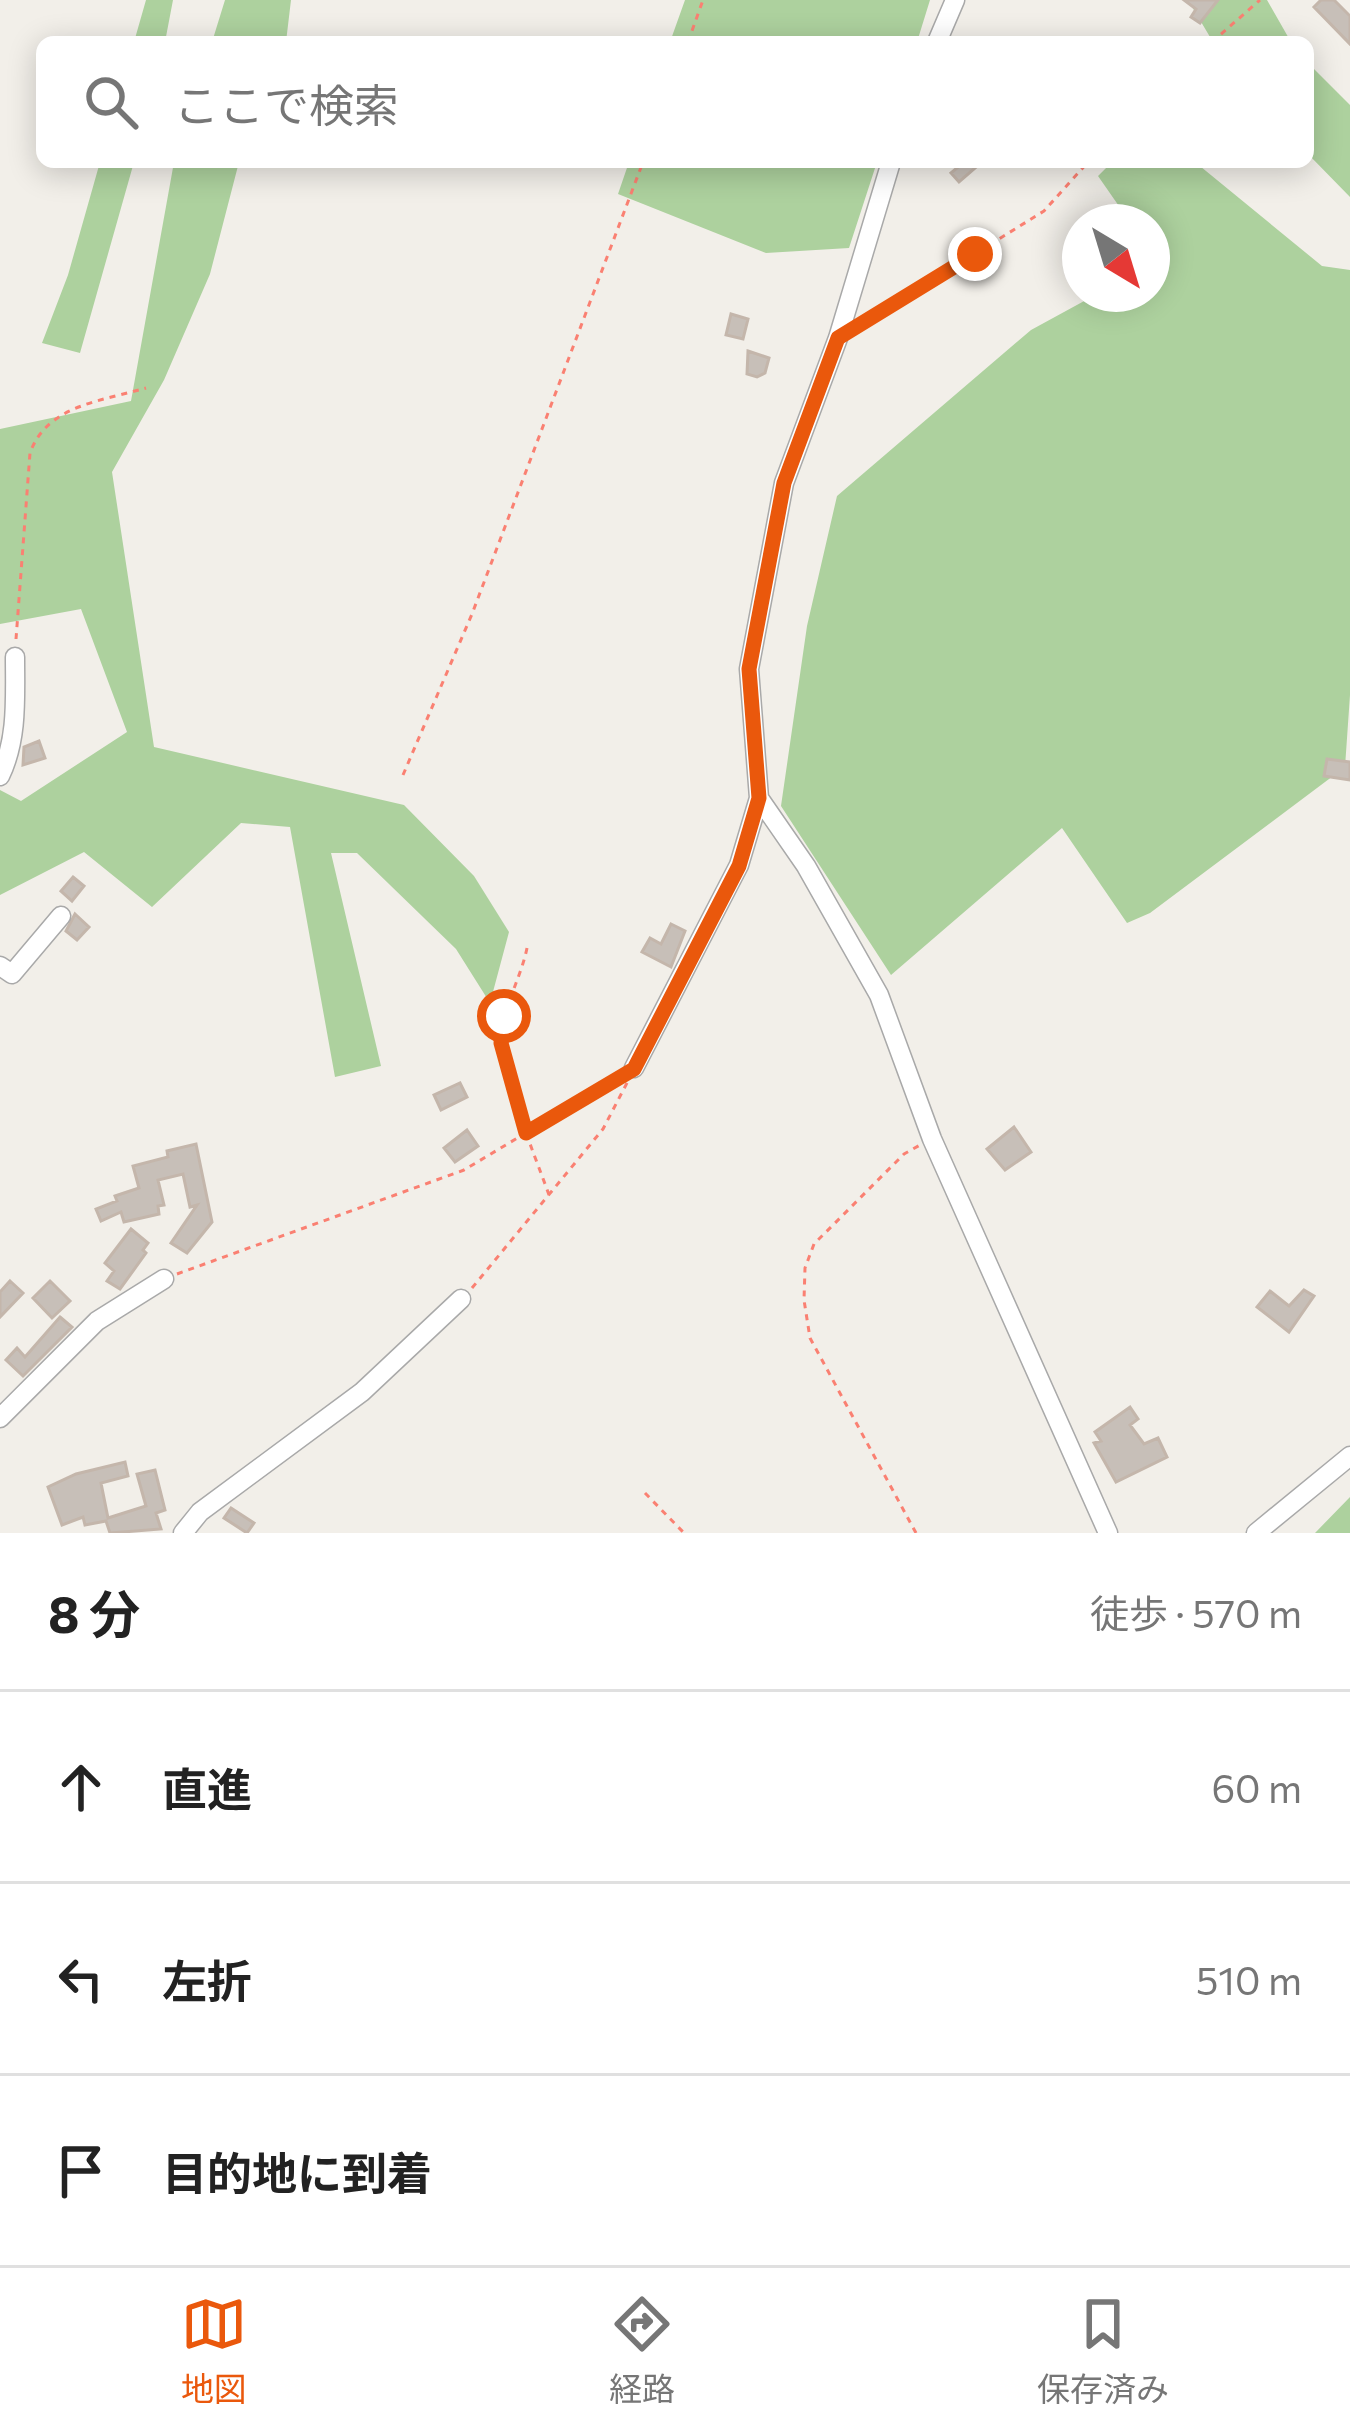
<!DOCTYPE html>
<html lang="ja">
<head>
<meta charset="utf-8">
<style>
	:root { --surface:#fff; --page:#f6f6f6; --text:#222; --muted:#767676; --line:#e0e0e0; --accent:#ea580c }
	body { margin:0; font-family:Commissioner,"Noto Sans JP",sans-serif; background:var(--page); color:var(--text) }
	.compass { position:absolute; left:1062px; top:204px; width:108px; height:108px; border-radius:50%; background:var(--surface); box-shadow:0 6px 30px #0003; rotate:142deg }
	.stop { position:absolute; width:36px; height:36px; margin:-27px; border:9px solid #ea580c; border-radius:50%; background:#fff }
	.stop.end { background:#ea580c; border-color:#fff; box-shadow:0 3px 12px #0008 }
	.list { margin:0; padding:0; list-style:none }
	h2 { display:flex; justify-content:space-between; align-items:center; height:156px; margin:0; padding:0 48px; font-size:51px }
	h2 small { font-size:39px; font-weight:400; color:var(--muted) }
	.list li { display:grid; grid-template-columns:78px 1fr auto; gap:36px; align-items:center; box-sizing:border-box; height:192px; padding:0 48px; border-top:3px solid var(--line) }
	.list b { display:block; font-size:45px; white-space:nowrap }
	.list em { font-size:39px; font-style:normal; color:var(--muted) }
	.icon { flex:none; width:66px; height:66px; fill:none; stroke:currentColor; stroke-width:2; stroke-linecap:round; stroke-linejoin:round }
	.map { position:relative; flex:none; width:1350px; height:1533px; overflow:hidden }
	.search { position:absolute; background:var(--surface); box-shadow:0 6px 30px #0003; left:36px; right:36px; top:36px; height:132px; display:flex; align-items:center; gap:30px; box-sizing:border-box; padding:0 42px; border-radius:18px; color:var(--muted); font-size:45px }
	.sheet { height:732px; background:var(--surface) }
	nav { display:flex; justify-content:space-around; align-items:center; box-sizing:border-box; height:168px; border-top:3px solid var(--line); background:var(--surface); font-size:33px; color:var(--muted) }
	nav a { display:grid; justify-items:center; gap:6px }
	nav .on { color:var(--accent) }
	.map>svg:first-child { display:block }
	.forest { fill:#add19e }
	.building { fill:#c7bfb8; stroke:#c4b6ab; stroke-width:3 }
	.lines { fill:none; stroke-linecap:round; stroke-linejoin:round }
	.minor-casing { stroke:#a9a9a9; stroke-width:21 }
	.path { stroke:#fa8072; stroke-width:3; stroke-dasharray:6 6; stroke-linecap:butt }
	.minor { stroke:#fff; stroke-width:18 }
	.route { stroke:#ea580c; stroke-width:15 }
</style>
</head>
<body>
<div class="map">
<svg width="1350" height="1533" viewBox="0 0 1350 1533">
	<rect width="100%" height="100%" fill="#f2efe9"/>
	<path class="forest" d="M146,0H173L165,42H134Z
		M225,0H291L286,42H212Z
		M685,0H930L917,42H670Z
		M1188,0H1267L1291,42H1213Z
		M1308,63L1350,105V197L1308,154Z
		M100,162H134L80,353L42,343L68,275Z
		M174,162H239L210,274L164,380L112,472L154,747L404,805L474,876L509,932L490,1003L456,949L357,853H331L381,1066L335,1077L290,827L241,823L152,907L84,852L0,895V790L21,801L127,732L81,609L0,624V429L131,401Z
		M629,162H877L849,248L766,253L618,194Z
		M1112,162H1195L1322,266L1350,270V695L1345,767L1150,913L1127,923L1062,828L891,975L781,806L807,626L837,496L1031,330L1097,294H1152V265L1157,261L1152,254V222H1130L1098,176Z
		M1350,1497V1533H1315Z"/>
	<path class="building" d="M1184,0H1218L1200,23L1191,17L1196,9Z
		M1321,0H1334L1350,16V44L1314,7Z
		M964,162H982L959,182L951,173Z
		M731,314L748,319L743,339L726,335Z
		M748,351L769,358L765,373L757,377L747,374Z
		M39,741L45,758L23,765L24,747Z
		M1327,759L1350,762V780L1324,776Z
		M73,877L84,886L72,901L61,891Z
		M75,914L89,927L77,940L66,931Z
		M671,924L685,931L671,967L642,952L650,938L661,944Z
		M460,1083L467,1097L441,1110L434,1095Z
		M1014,1127L1031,1152L1005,1170L987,1149Z
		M467,1130L478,1146L455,1162L444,1148Z
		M196,1144L212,1222L187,1253L171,1243L197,1205L190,1207L183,1174L158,1180L164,1205L158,1206L159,1214L124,1222L121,1212L101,1221L96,1209L117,1201L115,1196L139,1188L133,1166L168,1157L167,1151Z
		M131,1229L148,1243L143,1250L146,1253L120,1289L107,1281L114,1271L105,1263Z
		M10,1281L23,1293L0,1317V1292Z
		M50,1281L70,1301L52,1318L33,1298Z
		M1304,1290L1314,1296L1289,1332L1257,1307L1270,1291L1289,1306Z
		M60,1317L72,1327L23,1376L6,1360L17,1348L25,1357Z
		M1130,1407L1138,1419L1130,1425L1144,1444L1158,1438L1167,1457L1116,1482L1094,1443L1101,1441L1095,1432Z
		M125,1462L128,1476L101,1483L108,1518L146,1506L137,1474L155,1470L165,1510L156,1513L161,1529L110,1533L106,1521L85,1525L83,1517L62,1525L48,1487L76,1474Z
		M231,1508L254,1523L247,1533L224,1518Z"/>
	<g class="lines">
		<g class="minor-casing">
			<path id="minor" d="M937,42L955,0
				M0,776C18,739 15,697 15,657
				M759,798L806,866L879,995L932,1139L1108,1533
				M0,966L12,974L61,916
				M634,1068L739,865L759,798L749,669L784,483L838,338L891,162
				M0,1418L97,1321L164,1279
				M183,1533L200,1512L362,1392L461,1299
				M1256,1533L1350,1456"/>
		</g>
		<path class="path" d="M688,42L703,0
			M1212,42L1260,0
			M857,327L1044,211L1088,162
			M16,639L30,453C47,405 102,401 146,388
			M403,775L472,614L643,162
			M527,948C522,973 509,996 504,1021C495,1063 534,1152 549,1195
			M177,1274L464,1170L621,1076
			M472,1288L603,1129L628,1081
			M645,1493L684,1533
			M916,1533L810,1338L804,1300L805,1268L814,1244L904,1154L920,1145"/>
		<use href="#minor" class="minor"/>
	</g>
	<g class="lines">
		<path class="route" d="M504,1016L501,1043L526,1133L634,1069L739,866L759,798L749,669L784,483L838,338L975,254"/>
	</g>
</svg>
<svg class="compass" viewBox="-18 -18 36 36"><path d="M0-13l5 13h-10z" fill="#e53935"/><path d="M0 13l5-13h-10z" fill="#767676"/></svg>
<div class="stop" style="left:504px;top:1016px"></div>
<div class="stop end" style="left:975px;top:254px"></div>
<div class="search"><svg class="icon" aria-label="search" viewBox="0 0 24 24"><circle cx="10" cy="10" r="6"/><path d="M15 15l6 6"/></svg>ここで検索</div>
</div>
<section class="sheet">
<h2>8 分<small>徒歩 · 570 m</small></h2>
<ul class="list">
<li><svg class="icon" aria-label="ahead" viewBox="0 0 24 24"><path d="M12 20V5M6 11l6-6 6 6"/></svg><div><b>直進</b></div><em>60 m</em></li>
<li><svg class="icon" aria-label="left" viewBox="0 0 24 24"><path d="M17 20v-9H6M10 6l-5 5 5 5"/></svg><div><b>左折</b></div><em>510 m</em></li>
<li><svg class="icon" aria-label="arrive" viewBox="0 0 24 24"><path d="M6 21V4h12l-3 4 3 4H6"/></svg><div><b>目的地に到着</b></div></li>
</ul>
</section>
<nav>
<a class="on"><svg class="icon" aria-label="map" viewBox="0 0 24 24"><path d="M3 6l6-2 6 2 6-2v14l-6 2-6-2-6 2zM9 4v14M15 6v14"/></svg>地図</a>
<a><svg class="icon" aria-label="directions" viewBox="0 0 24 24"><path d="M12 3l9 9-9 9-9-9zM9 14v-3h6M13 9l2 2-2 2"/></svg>経路</a>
<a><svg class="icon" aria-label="saved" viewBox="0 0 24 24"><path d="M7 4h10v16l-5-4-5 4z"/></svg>保存済み</a>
</nav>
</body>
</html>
